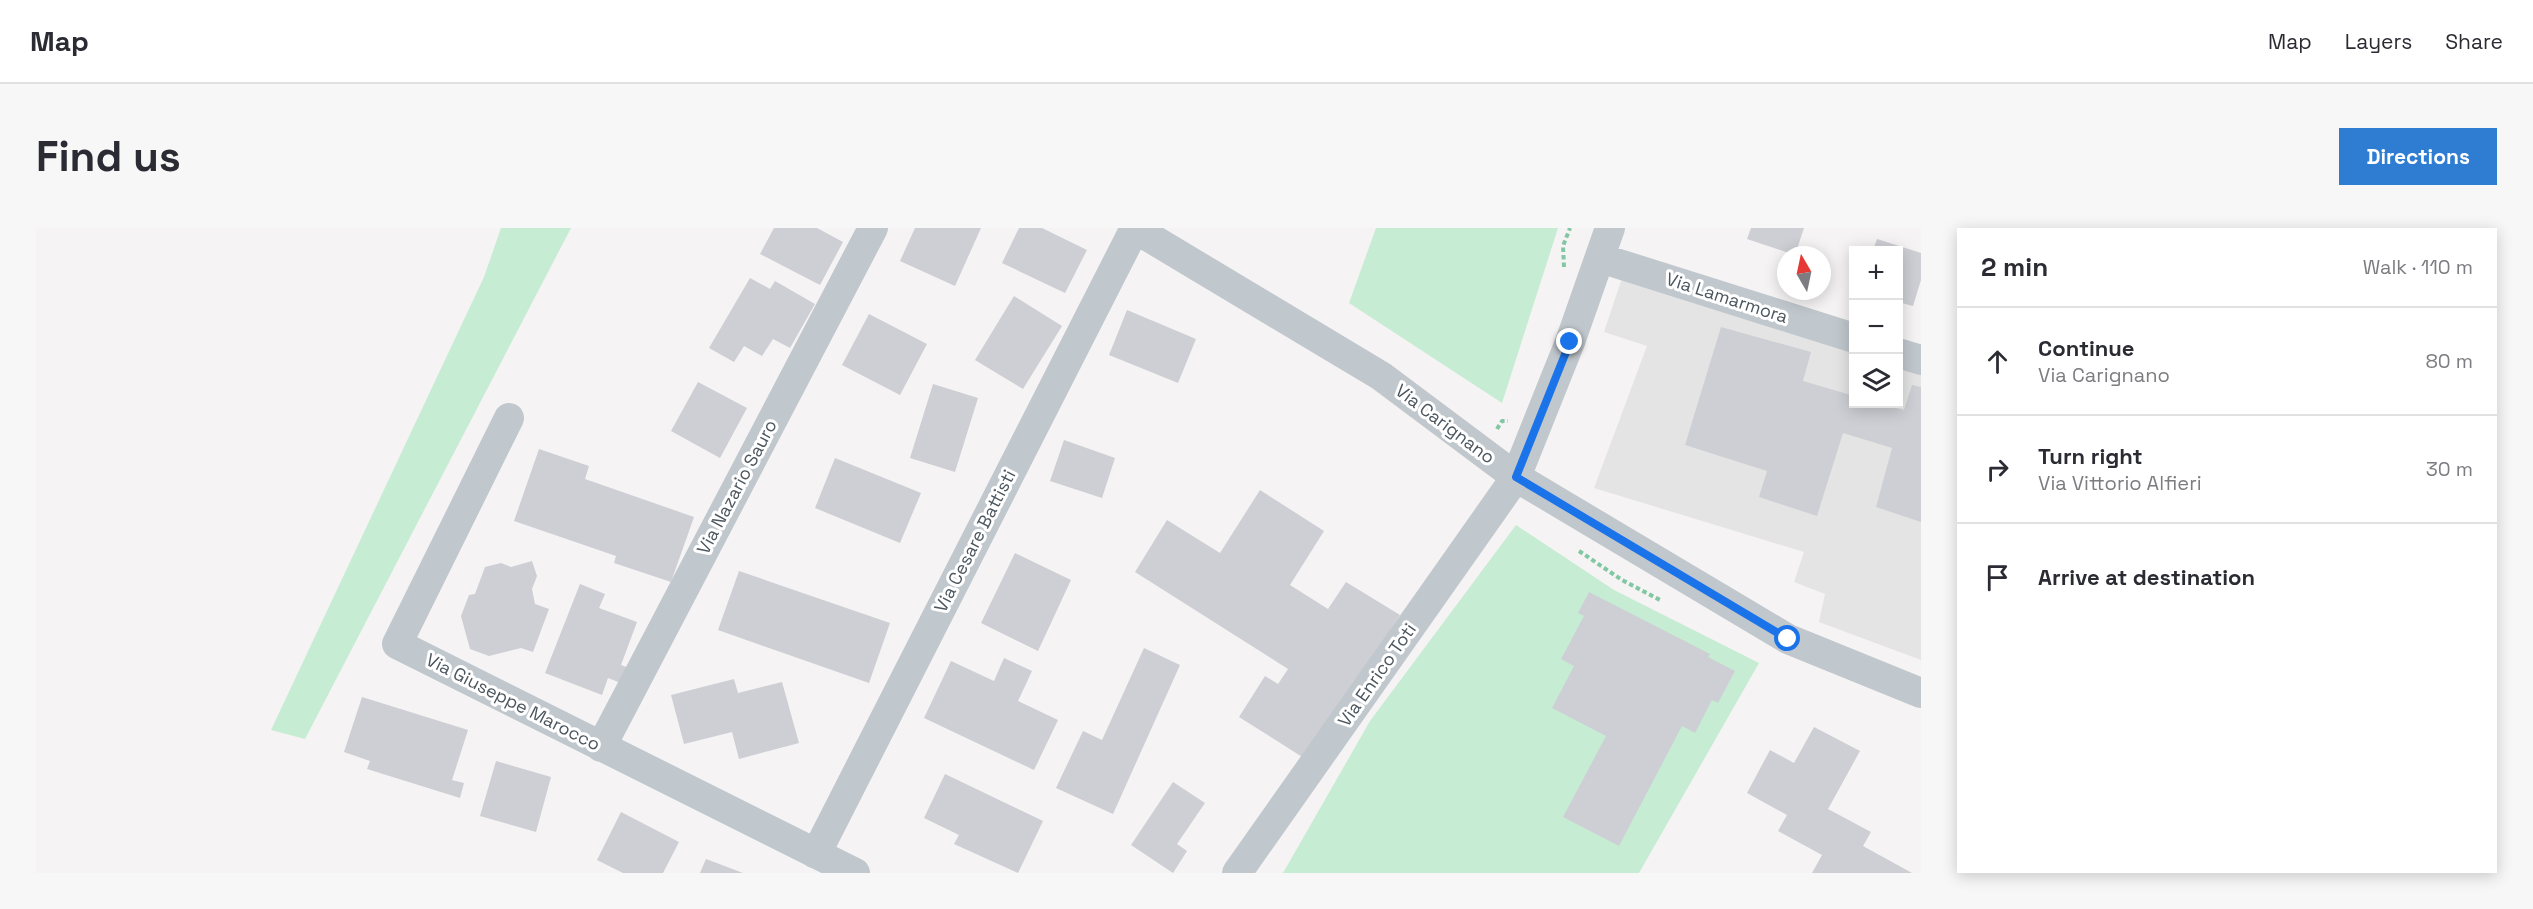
<!DOCTYPE html>
<html lang="en">
<head>
<meta charset="utf-8">
<style>
	:root { --surface:#fff; --page:#f7f7f7; --text:#2b2b33; --muted:#7c7c81; --line:#e1e1e2; --accent:#2f7cd3 }
	body { margin:0; font-family:"Space Grotesk",sans-serif; background:var(--page); color:var(--text) }
	.controls { position:absolute; right:18px; top:18px; display:grid; overflow:hidden; border-radius:0px; box-shadow:0 3px 15px #0003 }
	.controls button { width:54px; height:54px; display:grid; place-items:center; padding:0; border:0; border-bottom:2px solid var(--line); background:var(--surface); color:var(--text); font:30px sans-serif }
	.compass { position:absolute; left:1741px; top:18px; width:54px; height:54px; border-radius:50%; background:var(--surface); box-shadow:0 3px 15px #0003; rotate:351deg }
	.stop { position:absolute; width:18px; height:18px; margin:-14px; border:4px solid #1a73e8; border-radius:50%; background:#fff }
	.stop.end { background:#1a73e8; border-color:#fff; box-shadow:0 2px 6px #0008 }
	.list { margin:0; padding:0; list-style:none }
	h2 { display:flex; justify-content:space-between; align-items:center; height:78px; margin:0; padding:0 24px; font-size:26px }
	h2 small { font-size:20px; font-weight:400; color:var(--muted) }
	.list li { display:grid; grid-template-columns:39px 1fr auto; gap:18px; align-items:center; box-sizing:border-box; height:108px; padding:0 24px; border-top:2px solid var(--line) }
	.list b { display:block; font-size:22px; white-space:nowrap }
	.list p { margin:0; font-size:20px; white-space:nowrap; color:var(--muted) }
	.list em { font-size:20px; font-style:normal; color:var(--muted) }
	.icon { flex:none; width:33px; height:33px; fill:none; stroke:currentColor; stroke-width:2; stroke-linecap:round; stroke-linejoin:round }
	.map { position:relative; flex:none; width:1885px; height:645px; overflow:hidden; border-radius:0px }
	header { display:flex; align-items:center; gap:36px; box-sizing:border-box; height:84px; padding:0 30px; background:var(--surface); border-bottom:2px solid var(--line) }
	header strong { font-size:28px }
	nav { display:flex; gap:33px; margin-inline-start:auto; font-size:21px }
	.intro { display:flex; align-items:center; justify-content:space-between; box-sizing:border-box; height:144px; padding:0 36px }
	h1 { margin:0; font-size:42px }
	.button { padding:15px 27px; border-radius:0px; background:var(--accent); color:#fff; font-size:21px; font-weight:700 }
	main { display:flex; gap:36px; padding:0 36px }
	aside { flex:1; background:var(--surface); border-radius:0px; box-shadow:0 3px 15px #0003 }
	.map>svg:first-child { display:block }
	.education { fill:#e5e4e4 }
	.green { fill:#c7ecd4 }
	.building { fill:#cdcfd4 }
	.lines { fill:none; stroke-linecap:round; stroke-linejoin:round }
	.path { stroke:#82c7a3; stroke-width:4; stroke-dasharray:4.5 3; stroke-linecap:butt }
	.minor { stroke:#c0c7cd; stroke-width:30 }
	.route { stroke:#1a73e8; stroke-width:8 }
	.labels { text-anchor:middle; stroke-width:6; stroke-linejoin:round; paint-order:stroke }
	.street-label { font-size:18px; fill:#4c565e; stroke:#fff }
</style>
</head>
<body>
<header>
<strong>Map</strong>
<nav><a>Map</a><a>Layers</a><a>Share</a></nav>
</header>
<div class="intro"><h1>Find us</h1><a class="button">Directions</a></div>
<main>
<div class="map">
<svg width="1885" height="645" viewBox="0 0 1885 645">
	<rect width="100%" height="100%" fill="#f5f3f3"/>
	<path class="education" d="M1586,50L1817,125L1818,176H1862L1863,140L1885,147V432L1783,394L1789,366L1758,354L1768,324L1558,260L1611,118L1568,104Z"/>
	<path class="green" d="M465,0H535L269,511L235,502L448,49Z
		M1340,0H1522L1466,175L1313,75Z
		M1480,297L1578,362L1723,435L1603,645H1247L1334,493Z"/>
	<path class="building" d="M738,0H781L807,14L784,57L724,26Z
		M879,0H945L919,58L864,33Z
		M983,0H1006L1051,22L1029,65L966,35Z
		M1715,0H1768L1759,27L1711,11Z
		M1841,11L1885,25V52L1877,78L1862,74V22H1837Z
		M714,50L734,61L739,53L779,76L754,120L737,111L726,128L708,118L698,134L673,120Z
		M978,68L1026,98L987,161L939,132Z
		M1091,82L1160,111L1142,155L1073,127Z
		M833,86L891,116L864,167L806,137Z
		M1685,99L1775,124L1767,153L1818,168V176H1844L1868,182L1876,157L1885,159V294L1840,279L1856,220L1807,205L1781,288L1723,269L1731,243L1649,217Z
		M662,154L711,180L684,230L635,203Z
		M897,156L942,170L919,244L874,230Z
		M1028,212L1079,230L1066,270L1014,253Z
		M503,221L553,238L549,251L658,289L635,354L578,335L580,328L478,293Z
		M799,230L885,265L864,315L779,280Z
		M1224,262L1288,303L1254,357L1292,381L1310,354L1364,387L1271,532L1203,489L1229,448L1242,456L1252,441L1099,344L1131,292L1184,325Z
		M979,325L1035,352L1002,423L945,395Z
		M496,333L501,348L496,361L499,376L513,381L497,424L485,420L453,428L434,421L425,388L433,367L439,366L449,339L465,335L475,339Z
		M703,343L854,395L833,455L682,402Z
		M544,356L569,366L563,380L601,394L585,437L596,441L590,457L572,450L566,467L509,445Z
		M1553,364L1674,426L1672,429L1699,443L1682,475L1676,472L1659,505L1646,498L1583,618L1527,589L1570,508L1516,480L1538,438L1525,431L1548,388L1542,385Z
		M1108,420L1144,437L1077,586L1020,560L1047,503L1066,512Z
		M968,430L996,443L982,473L1022,492L998,542L888,490L915,433L958,453Z
		M698,451L702,465L746,454L763,515L703,531L696,504L648,516L635,467Z
		M326,469L432,502L416,552L428,555L424,570L331,541L334,533L308,524Z
		M1778,499L1824,523L1792,581L1835,604L1827,618L1876,645H1776L1786,627L1742,603L1751,587L1711,565L1734,522L1758,535Z
		M460,533L515,549L500,604L444,588Z
		M909,546L1007,593L982,645L918,616L923,607L888,590Z
		M1137,554L1169,575L1141,616L1151,623L1137,645L1095,617Z
		M585,584L643,614L627,645H587L561,632Z
		M670,631L707,645H664Z"/>
	<g class="lines">
		<path class="path" d="M1528,39L1527,18L1534,0
			M1461,201L1466,193H1472
			M1543,323L1586,352L1624,372"/>
		<path class="minor" d="M1098,0L1345,148L1480,249L1752,411L1885,465
			M1564,30L1818,110
			M1862,125L1885,132
			M473,190L361,416L819,645
			M565,519L837,0
			M780,626L1099,0
			M1201,645L1480,249L1534,114L1574,0"/>
	</g>
	<g class="lines">
		<path class="route" d="M1534,114L1480,249L1752,411"/>
	</g>
	<g class="labels">
		<g class="street-label">
			<text transform="translate(1691 70) rotate(18)" y="6">Via Lamarmora</text>
			<text transform="translate(1409 196) rotate(37)" y="6">Via Carignano</text>
			<text transform="translate(701 259) rotate(-62)" y="6">Via Nazario Sauro</text>
			<text transform="translate(939 313) rotate(-63)" y="6">Via Cesare Battisti</text>
			<text transform="translate(1341 447) rotate(-55)" y="6">Via Enrico Toti</text>
			<text transform="translate(477 474) rotate(27)" y="6">Via Giuseppe Marocco</text>
		</g>
	</g>
</svg>
<div class="controls">
<button>+</button>
<button>−</button>
<button><svg class="icon" aria-label="layers" viewBox="0 0 24 24"><path d="M12 4l9 5-9 5-9-5zM3 14l9 5 9-5"/></svg></button>
</div>
<svg class="compass" viewBox="-18 -18 36 36"><path d="M0-13l5 13h-10z" fill="#e53935"/><path d="M0 13l5-13h-10z" fill="#7c7c81"/></svg>
<div class="stop" style="left:1752px;top:411px"></div>
<div class="stop end" style="left:1534px;top:114px"></div>
</div>
<aside>
<h2>2 min<small>Walk · 110 m</small></h2>
<ul class="list">
<li><svg class="icon" aria-label="ahead" viewBox="0 0 24 24"><path d="M12 20V5M6 11l6-6 6 6"/></svg><div><b>Continue</b><p>Via Carignano</p></div><em>80 m</em></li>
<li><svg class="icon" aria-label="right" viewBox="0 0 24 24"><path d="M7 20v-9h11M14 6l5 5-5 5"/></svg><div><b>Turn right</b><p>Via Vittorio Alfieri</p></div><em>30 m</em></li>
<li><svg class="icon" aria-label="arrive" viewBox="0 0 24 24"><path d="M6 21V4h12l-3 4 3 4H6"/></svg><div><b>Arrive at destination</b></div></li>
</ul>
</aside>
</main>
</body>
</html>
